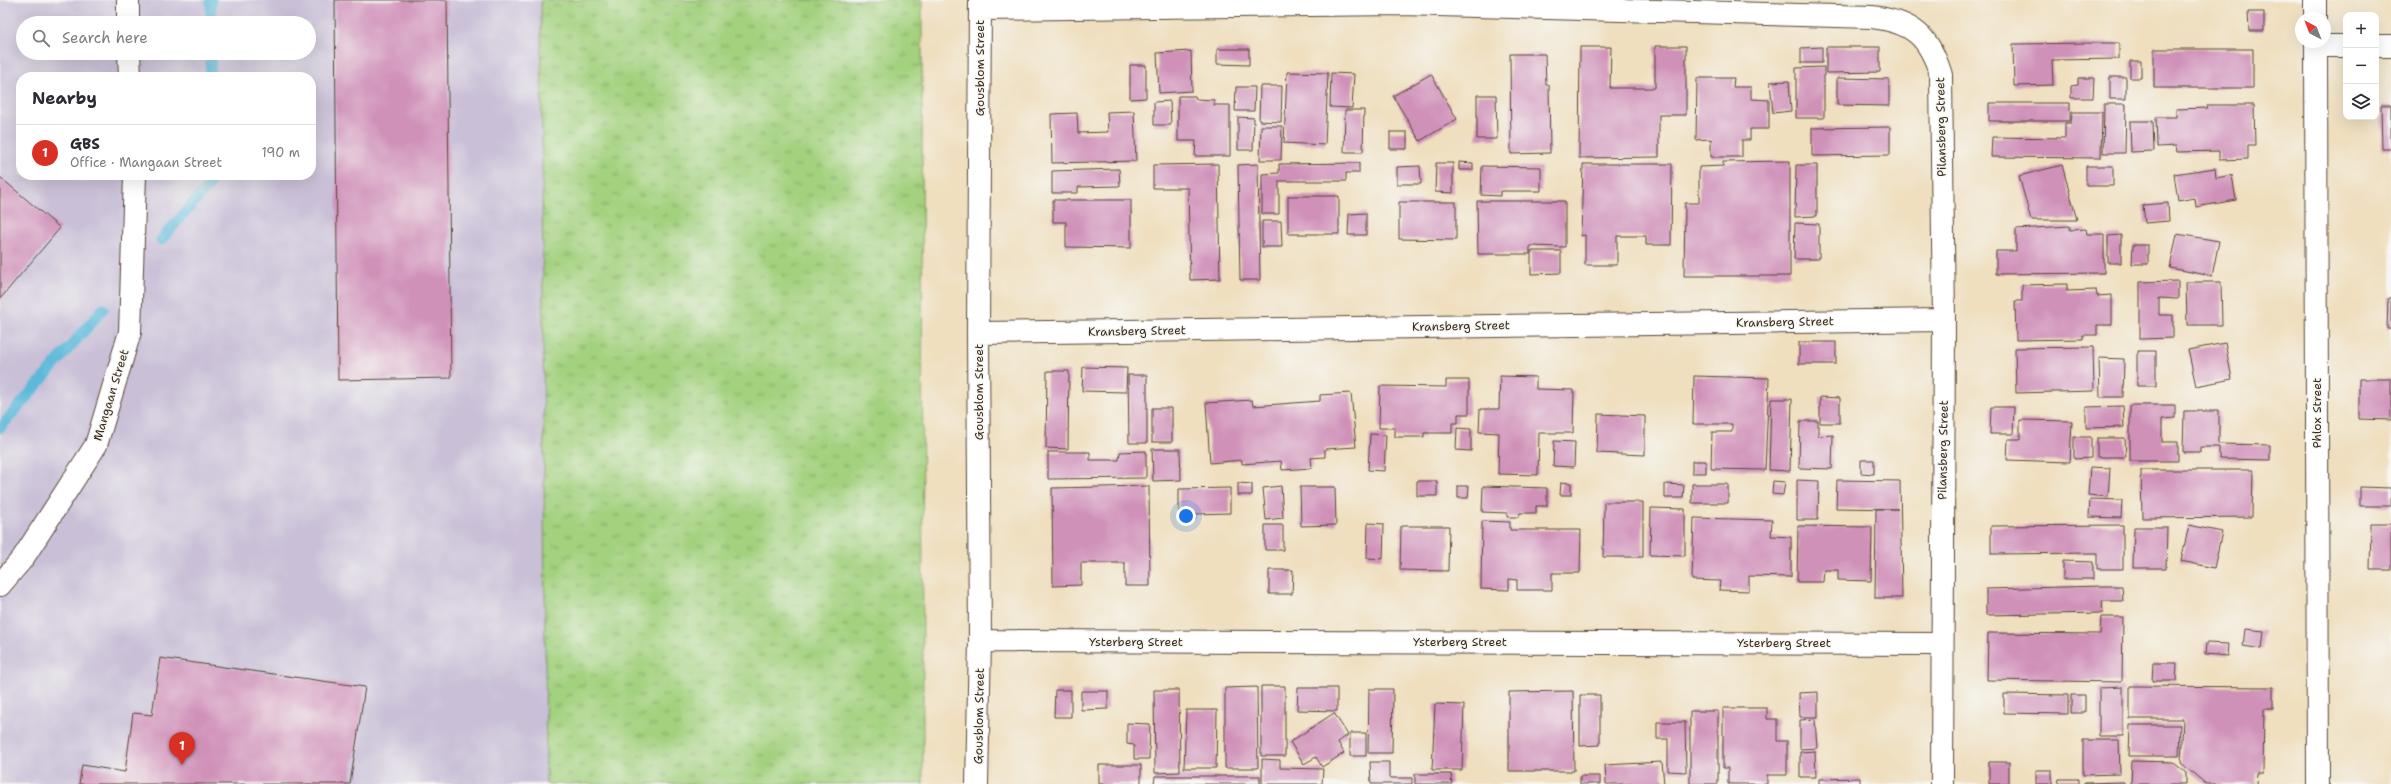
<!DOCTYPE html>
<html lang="en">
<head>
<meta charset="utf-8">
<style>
	:root { --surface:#fff; --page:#f2f2f3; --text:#2b2b33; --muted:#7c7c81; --line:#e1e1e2; --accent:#d93025 }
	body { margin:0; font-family:"Shantell Sans",sans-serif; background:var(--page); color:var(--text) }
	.controls { position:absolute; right:12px; top:12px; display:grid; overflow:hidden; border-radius:8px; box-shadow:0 4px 16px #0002 }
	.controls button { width:36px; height:36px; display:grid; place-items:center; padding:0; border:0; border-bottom:1px solid var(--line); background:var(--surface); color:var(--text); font:20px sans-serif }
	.compass { position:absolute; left:2295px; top:12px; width:36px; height:36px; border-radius:50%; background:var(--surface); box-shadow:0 4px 16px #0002; rotate:318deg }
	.you { position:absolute; left:1186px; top:516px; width:14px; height:14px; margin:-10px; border:3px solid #fff; border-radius:50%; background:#1a73e8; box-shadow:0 0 0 6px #1a73e833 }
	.badge { display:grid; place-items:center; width:26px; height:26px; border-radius:50%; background:var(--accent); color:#fff; font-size:13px; font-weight:700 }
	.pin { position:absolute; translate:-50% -33px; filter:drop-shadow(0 1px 2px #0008) }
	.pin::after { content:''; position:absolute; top:21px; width:14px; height:12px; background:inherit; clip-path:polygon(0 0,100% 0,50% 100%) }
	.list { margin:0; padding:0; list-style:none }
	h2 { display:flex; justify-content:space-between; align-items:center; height:52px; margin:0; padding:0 16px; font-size:17px }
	h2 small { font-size:13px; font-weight:400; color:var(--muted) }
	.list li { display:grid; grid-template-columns:26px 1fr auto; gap:12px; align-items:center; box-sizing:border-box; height:56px; padding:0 16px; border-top:1px solid var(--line) }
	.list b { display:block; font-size:15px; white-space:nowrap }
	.list p { margin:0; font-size:13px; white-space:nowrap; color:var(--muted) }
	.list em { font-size:13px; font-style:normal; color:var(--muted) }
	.icon { flex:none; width:22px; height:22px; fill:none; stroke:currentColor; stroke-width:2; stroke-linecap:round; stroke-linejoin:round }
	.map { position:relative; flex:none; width:2391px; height:784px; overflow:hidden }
	.search { position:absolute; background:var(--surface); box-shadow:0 4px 16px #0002; left:16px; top:16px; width:300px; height:44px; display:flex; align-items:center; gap:10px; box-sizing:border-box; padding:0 14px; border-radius:22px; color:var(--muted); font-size:15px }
	.panel { position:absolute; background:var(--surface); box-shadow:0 4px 16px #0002; left:16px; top:72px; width:300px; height:108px; border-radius:16px }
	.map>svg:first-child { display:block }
	.industrial { fill:#c9bfd7; fill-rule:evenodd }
	.grass { fill:url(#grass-tufts); stroke:#6f7e4e }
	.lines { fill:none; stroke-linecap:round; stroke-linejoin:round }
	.stream { stroke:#5cb9da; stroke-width:11 }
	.building { fill:#d091b9 }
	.minor-casing { stroke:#564536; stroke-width:24 }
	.minor { stroke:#fff; stroke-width:22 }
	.labels { text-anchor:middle; stroke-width:3; stroke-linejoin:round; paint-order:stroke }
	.street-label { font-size:12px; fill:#3b2a1e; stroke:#f6f6f2 }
</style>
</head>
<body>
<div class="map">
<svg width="2391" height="784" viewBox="0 0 2391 784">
	<defs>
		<pattern id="grass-tufts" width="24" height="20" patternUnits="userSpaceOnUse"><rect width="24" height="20" fill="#a3d17e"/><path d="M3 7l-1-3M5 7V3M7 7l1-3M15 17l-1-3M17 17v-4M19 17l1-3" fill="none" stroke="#86aa67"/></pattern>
	</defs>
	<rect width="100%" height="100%" fill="#f6f6f2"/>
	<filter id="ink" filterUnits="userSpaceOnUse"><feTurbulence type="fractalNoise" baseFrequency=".025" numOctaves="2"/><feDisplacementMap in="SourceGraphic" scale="8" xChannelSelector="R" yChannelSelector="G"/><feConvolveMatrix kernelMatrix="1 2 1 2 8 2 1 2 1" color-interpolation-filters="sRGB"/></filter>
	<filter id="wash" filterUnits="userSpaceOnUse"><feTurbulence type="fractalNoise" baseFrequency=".012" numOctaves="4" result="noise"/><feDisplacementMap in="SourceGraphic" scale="16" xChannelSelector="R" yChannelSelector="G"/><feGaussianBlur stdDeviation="0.9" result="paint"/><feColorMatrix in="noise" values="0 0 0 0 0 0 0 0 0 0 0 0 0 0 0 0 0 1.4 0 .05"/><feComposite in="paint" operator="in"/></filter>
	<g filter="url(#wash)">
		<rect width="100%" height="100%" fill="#efdfbf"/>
		<path class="industrial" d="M0,0H555L554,784H0ZM23,23H309V53H23ZM21,77H311V175H21Z"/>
		<path class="grass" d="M541,0H922L923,784H546Z"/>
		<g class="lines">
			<path class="stream" d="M211,23V0
				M210,77L211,53
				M161,240L209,185V175
				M0,428L103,309"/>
		</g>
		<g id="blocks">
			<path class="building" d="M335,0H447L451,378L338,380Z
				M2248,12H2264V31H2249Z
				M2096,43H2119V59L2052,60L2053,85L2014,86L2013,44Z
				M1655,46H1686V115H1659V157L1579,158L1580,47H1611L1610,88H1655Z
				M1822,47V63H1801V48Z
				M1826,47H1880V72L1826,73Z
				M1217,49H1249V65L1217,64Z
				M2154,49H2253V88H2154Z
				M1191,51L1192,91L1159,93L1157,53Z
				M1510,54H1545L1546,85H1549L1550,153L1511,154Z
				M2130,61H2141V78H2130Z
				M1130,65H1146V98L1130,99Z
				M1824,67V118H1796V68Z
				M1287,72L1328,73L1325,145L1284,143Z
				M1331,73L1354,74L1352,108L1330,107Z
				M1431,74L1457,119L1420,141L1393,96Z
				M2110,77H2126V99H2110Z
				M1697,78H1734L1733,87H1751V99L1769,100V129H1750V140H1742V157H1711V139L1696,140Z
				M1837,78L1889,79V106L1837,105Z
				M2078,78H2094L2093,98H2071V86L2078,85Z
				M1789,81L1791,111L1773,113L1770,82Z
				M1260,86H1282L1281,122L1259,121Z
				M1236,87H1255L1254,111H1235Z
				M1477,95H1496L1497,139H1477Z
				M1178,96H1195L1196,99L1214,100V105H1230V156H1195L1196,141H1178Z
				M1170,101L1171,125H1154V102Z
				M1989,103H2070V121H1989Z
				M2104,104H2126L2125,153H2103Z
				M2207,105H2254L2255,145H2248V159L2219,160V151L2177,152L2176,146L2157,147L2156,117H2176V109L2208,108Z
				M2381,105H2391V149H2382Z
				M1345,110H1364L1363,152H1344Z
				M1134,111L1136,161L1052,163L1051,114L1077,113L1078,133L1108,132L1107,112Z
				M2072,112H2102L2101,158L1991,157L1992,137L2065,138V123H2071Z
				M1238,117L1254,118L1253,150H1238Z
				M2130,121H2153L2154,151L2131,152Z
				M1261,126H1282L1281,160H1260Z
				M1890,127V155L1812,156V128Z
				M1390,132H1407V149H1390Z
				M1790,161V276H1684L1685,203H1699V167L1723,166V162Z
				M1459,162L1473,163V170H1459Z
				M1359,163V173H1346V181H1279V214H1262V174L1279,173V164Z
				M1436,163H1453V193L1435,192Z
				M1218,164L1220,279L1190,280L1188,188H1153V165Z
				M1258,164L1260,280H1240L1238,165Z
				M1583,164H1672L1671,245H1646V236H1617V265H1585V235L1581,236Z
				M1796,165H1817V216L1795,217Z
				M2062,165L2077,220H2031L2019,176Z
				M1420,166L1421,184H1397V167Z
				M1482,166L1541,167V191H1500V196L1481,195Z
				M2086,166H2113V186H2086Z
				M2215,168L2216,178L2232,175L2236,200L2196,207L2195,198L2178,201L2174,174Z
				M1119,169L1120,186L1078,187V193H1052V171Z
				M0,177L60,228L0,299Z
				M1288,196H1339V234H1288Z
				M1053,200H1131V248L1066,247V222H1053Z
				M1477,201H1565V247L1530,246V254H1478Z
				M1399,202H1456V240L1399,239Z
				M2168,203L2169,221L2145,223L2143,205Z
				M1366,213V235H1348L1349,214Z
				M1262,221H1281L1282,247H1262Z
				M1795,223L1819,224V259H1794Z
				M2070,226V230L2086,229L2087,234H2104V273L1996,274V251H2016V229Z
				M2177,234L2219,241L2212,276L2170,268Z
				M2121,235V263H2108V236Z
				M2133,245H2148V264H2132Z
				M1531,251H1561V273L1531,274Z
				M2178,281V299L2159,298V315H2173V338L2140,339V282Z
				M2186,282H2221L2222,325H2187Z
				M2067,284V291L2096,290L2097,296L2112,295V325H2097V335H2083V339L2016,340L2015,301H2022V285Z
				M2388,298H2391V329H2387Z
				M1799,342H1836V364H1799Z
				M2225,343L2232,379L2196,386L2188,350Z
				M2093,347L2094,391L2016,393L2015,348Z
				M2137,351H2156V386H2137Z
				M2099,358L2124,359L2123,397H2100Z
				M1083,367L1127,368L1126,392L1082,391Z
				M1047,371H1069L1068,449L1046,448Z
				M1128,375H1147V443H1129Z
				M1500,376L1536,377V389L1574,390L1573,433H1539L1538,475L1498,474L1499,433L1479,432L1480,409H1499Z
				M1694,376L1769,378L1765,470L1711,469L1712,432H1732V424H1693Z
				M2359,379H2391V420L2359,419Z
				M1446,380H1469V414H1458V423H1452V433H1424V437H1395V428H1379L1380,386L1446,387Z
				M1351,393L1356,447L1325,449V457L1311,458L1312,468L1282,470L1281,461L1242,464V460L1210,463L1206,403L1252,400L1253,406L1320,401V395Z
				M1820,397L1840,398V423H1820Z
				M1771,399H1792L1790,471L1769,470Z
				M2130,405H2175V418L2162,419V442H2178V461H2130Z
				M2123,406L2124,427L2086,428V407Z
				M1991,407H2014L2013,434H1990Z
				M1152,408H1172V442H1152Z
				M2184,411H2219V444L2270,445V460L2219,459V447H2200V452H2183Z
				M1598,414L1645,416V455L1597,453Z
				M2020,420L2072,421L2070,462L2007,460L2008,439H2020Z
				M1800,421H1818V436L1833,435L1832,469L1799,468Z
				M1457,428L1471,429V451L1456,450Z
				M1370,434L1386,435L1384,471L1368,470Z
				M2074,437H2091V458L2074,459Z
				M2097,438H2125L2126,457H2097Z
				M1554,441L1575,442L1574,467L1553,466Z
				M1152,449H1180L1181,480L1153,481Z
				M1146,451V478L1048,479V452H1090V460H1119L1120,452Z
				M1861,460H1874V474L1861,473Z
				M1692,461H1706V473H1692Z
				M2090,467L2110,468L2108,497L2088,495Z
				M2141,470H2253L2252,517L2142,518Z
				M1797,480L1819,481L1818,520H1797Z
				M1837,480L1900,481L1902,598H1875L1876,509H1898L1836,508Z
				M1417,481H1437V496H1417Z
				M1773,481L1785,482L1783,495L1772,494Z
				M1561,482L1571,483V495H1560Z
				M1238,483L1252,484V495H1238Z
				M1665,484L1684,485L1683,498H1665Z
				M1692,484H1728V503H1692Z
				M1149,486L1150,586H1125V563H1081V585L1053,586L1052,488Z
				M1281,486L1283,518L1266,520L1263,488Z
				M1458,486H1469L1468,498H1458Z
				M1483,486L1547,488V506H1536V513H1520L1519,517H1507V513L1482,512Z
				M1300,487H1335L1336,525L1301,526Z
				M2360,487L2391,488V506H2360Z
				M1230,488V513L1195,514V519L1179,520V489Z
				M2090,499L2122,500L2121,518L2089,517Z
				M1604,502H1643V557H1603Z
				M1651,508L1685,509V556L1650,555Z
				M1694,518L1772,520L1771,536L1791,537V577L1749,576V591L1719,590L1720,581L1692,580Z
				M1482,521L1510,522V530H1581L1580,573H1552V590H1517V580L1509,579V590L1481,589Z
				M1368,523L1384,524L1383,559L1367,558Z
				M2371,524H2391V570H2370Z
				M1265,525H1283V550H1265Z
				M2123,525V569H2097V553L1991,554V526Z
				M2189,525L2222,532L2214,568L2181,561Z
				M1401,526H1449L1448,571L1400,570Z
				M1798,526L1872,527L1871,581L1838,580V570H1824L1823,582H1797Z
				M2134,527H2167L2166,568H2133Z
				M2063,561L2093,562V579H2063Z
				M1269,570H1293L1292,594H1269Z
				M2102,586H2122L2123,601H2102L2103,613L1986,615V589Z
				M2101,617H2123L2122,682L1987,680L1988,633L2100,634Z
				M2245,629L2264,631L2262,649L2243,646Z
				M2206,643L2229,644L2228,656L2205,654Z
				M160,658L365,687L350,784H79L82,765L125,772L133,713L152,715Z
				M2153,663H2177L2176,681H2152Z
				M1261,686H1285V756H1261Z
				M2130,686L2273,687V709H2264L2263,773H2257L2256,784H2206L2181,763L2183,719H2130Z
				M1257,687L1258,768H1225V688Z
				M2123,687V736H2099V688Z
				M1298,688H1337V711L1297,710Z
				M1369,689H1393L1392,753H1368Z
				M1055,690H1071V717H1054Z
				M1154,690H1179L1180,772L1155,773Z
				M1081,691H1108V709L1081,710Z
				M1573,691L1574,771H1509V692Z
				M1818,692V717H1800L1799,693Z
				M2004,694L2068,695V714L2004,713Z
				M1580,695H1600V745L1580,746Z
				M2071,695H2085V713H2071Z
				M1435,704L1464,705L1462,770H1432Z
				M1723,708H1767V719H1777V741H1787V775H1767V784H1728V768H1723Z
				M1186,710H1217L1216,768H1184Z
				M1690,711H1718V784H1690Z
				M1334,713L1348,735L1338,742L1344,753L1322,767L1316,757L1304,764L1290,742Z
				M1815,719L1817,748L1800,749V720Z
				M1657,722H1685L1686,772L1668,771V739H1657Z
				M1127,723L1150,724L1149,759H1134V745L1127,744Z
				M2130,725H2180L2179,756H2129Z
				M1350,733H1366V756H1350Z
				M2083,740H2119L2120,774L2083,775Z
				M1815,751L1816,777H1800V752Z
				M1262,759L1280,760V768L1323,769L1322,784H1262Z
				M2132,761L2173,762L2186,773V784H2131Z
				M1370,762H1389V778H1412V784H1371Z
				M1662,762L1664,784H1606L1605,765Z
				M1989,762H2009V784H1989Z
				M1099,765H1141V784H1099Z
				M2036,770H2052V784H2036Z
				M1415,774H1451L1452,784H1415Z
				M1155,776H1260V784H1154Z
				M1580,776H1600V784H1580Z
				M1860,778V784H1819V779Z
				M2059,779H2078V784H2058Z
				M2124,782V784H2084V783Z"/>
		</g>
	</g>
	<g filter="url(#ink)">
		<use href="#blocks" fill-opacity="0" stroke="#564536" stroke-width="1"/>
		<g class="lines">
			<g class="minor-casing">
				<path id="minor" d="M128,0V23
					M2315,0V18
					M980,9L1401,4L1872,17C1913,22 1929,36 1941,75L1944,320L1942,784
					M2316,42L2318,784
					M2316,46H2346
					M2376,46H2391
					M129,53L130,77
					M978,333L1944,320
					M0,585L23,558L96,445L130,332L135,175
					M980,641L1941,644
					M977,784L980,641L978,333L980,0"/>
			</g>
			<use href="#minor" class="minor"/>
		</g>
	</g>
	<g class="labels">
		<g class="street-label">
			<text transform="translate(980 68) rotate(-90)" y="4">Gousblom Street</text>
			<text transform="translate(1941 127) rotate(-91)" y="4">Pilansberg Street</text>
			<text transform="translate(1785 322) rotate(-1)" y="4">Kransberg Street</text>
			<text transform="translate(1461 326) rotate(-1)" y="4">Kransberg Street</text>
			<text transform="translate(1137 331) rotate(-1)" y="4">Kransberg Street</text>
			<text transform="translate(979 392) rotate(-90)" y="4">Gousblom Street</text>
			<text transform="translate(111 395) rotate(-73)" y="4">Mangaan Street</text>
			<text transform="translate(2317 413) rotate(-90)" y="4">Phlox Street</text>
			<text transform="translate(1943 450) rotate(-89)" y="4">Pilansberg Street</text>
			<text x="1136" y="646">Ysterberg Street</text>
			<text x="1460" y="646">Ysterberg Street</text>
			<text x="1784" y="647">Ysterberg Street</text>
			<text transform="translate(979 716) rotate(-89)" y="4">Gousblom Street</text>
		</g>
	</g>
</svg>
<div class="controls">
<button>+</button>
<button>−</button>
<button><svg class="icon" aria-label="layers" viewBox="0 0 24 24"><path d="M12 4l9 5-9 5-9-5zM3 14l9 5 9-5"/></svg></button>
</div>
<svg class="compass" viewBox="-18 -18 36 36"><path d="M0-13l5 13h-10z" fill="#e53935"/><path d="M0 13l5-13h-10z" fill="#7c7c81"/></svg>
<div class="you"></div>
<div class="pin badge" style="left:182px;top:765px">1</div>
<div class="search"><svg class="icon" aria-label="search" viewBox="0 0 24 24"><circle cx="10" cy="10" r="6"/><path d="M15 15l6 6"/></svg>Search here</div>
<section class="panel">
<h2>Nearby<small></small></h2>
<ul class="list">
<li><span class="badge">1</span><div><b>GBS</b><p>Office · Mangaan Street</p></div><em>190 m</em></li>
</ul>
</section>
</div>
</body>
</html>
